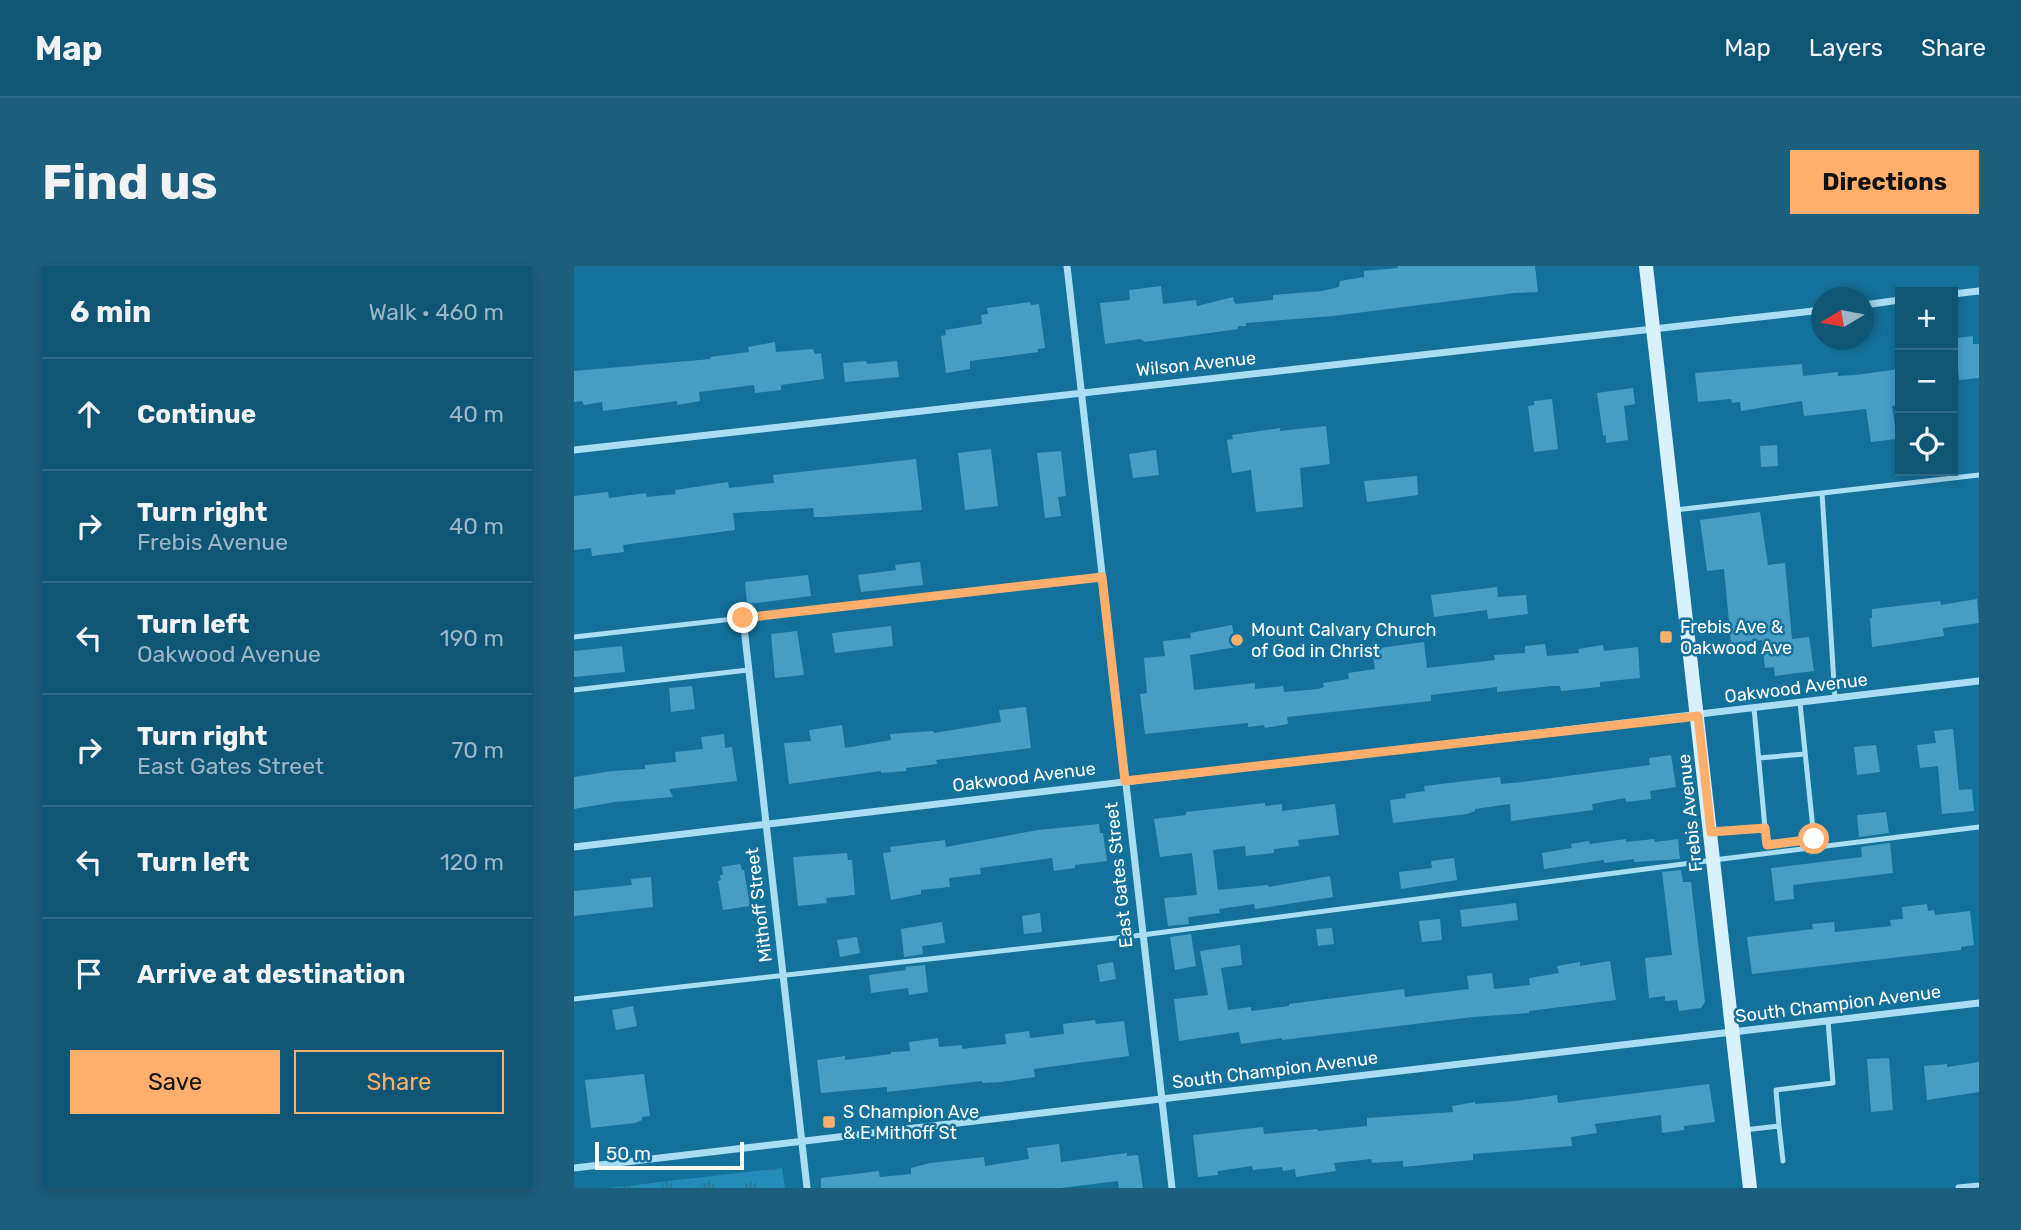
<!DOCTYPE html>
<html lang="en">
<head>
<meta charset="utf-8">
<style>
	:root { --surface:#0f5574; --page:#1d5e7c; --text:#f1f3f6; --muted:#9bb7c5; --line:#2f6b86; --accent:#ffaf6b }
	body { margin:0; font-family:Rubik,sans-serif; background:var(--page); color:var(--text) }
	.controls { position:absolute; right:21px; top:21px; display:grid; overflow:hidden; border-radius:0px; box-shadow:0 4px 10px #0003 }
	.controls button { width:63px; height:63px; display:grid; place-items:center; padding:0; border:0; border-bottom:2px solid var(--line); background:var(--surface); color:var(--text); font:35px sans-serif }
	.compass { position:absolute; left:1237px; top:21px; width:63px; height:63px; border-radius:50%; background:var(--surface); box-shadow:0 4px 10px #0003; rotate:260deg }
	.scale { position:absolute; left:21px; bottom:18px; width:149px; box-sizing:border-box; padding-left:7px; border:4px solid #fff; border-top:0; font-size:19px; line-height:24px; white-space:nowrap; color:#fff; -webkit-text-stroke:5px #14719b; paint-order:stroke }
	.stop { position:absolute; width:21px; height:21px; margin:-16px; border:5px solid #ffaf6b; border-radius:50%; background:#fff }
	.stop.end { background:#ffaf6b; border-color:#fff; box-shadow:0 2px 7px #0008 }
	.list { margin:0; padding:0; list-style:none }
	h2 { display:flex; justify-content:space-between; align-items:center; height:91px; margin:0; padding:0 28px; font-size:30px }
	h2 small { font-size:23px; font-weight:400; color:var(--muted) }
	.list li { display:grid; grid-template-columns:46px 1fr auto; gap:21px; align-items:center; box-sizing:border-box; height:112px; padding:0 28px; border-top:2px solid var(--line) }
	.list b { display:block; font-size:26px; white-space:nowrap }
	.list p { margin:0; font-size:23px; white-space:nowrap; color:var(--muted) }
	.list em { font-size:23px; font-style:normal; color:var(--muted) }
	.actions { display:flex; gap:14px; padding:21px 28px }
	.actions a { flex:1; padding:16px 0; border:2px solid var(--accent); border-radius:0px; text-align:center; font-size:24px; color:var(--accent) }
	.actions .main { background:var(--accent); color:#111 }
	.icon { flex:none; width:38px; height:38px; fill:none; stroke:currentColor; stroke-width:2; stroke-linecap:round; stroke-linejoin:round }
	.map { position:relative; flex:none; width:1405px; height:922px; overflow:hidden; border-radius:0px }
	header { display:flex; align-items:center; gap:42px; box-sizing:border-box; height:98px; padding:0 35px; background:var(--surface); border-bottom:2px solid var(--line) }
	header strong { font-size:33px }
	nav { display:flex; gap:38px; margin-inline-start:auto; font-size:24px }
	.intro { display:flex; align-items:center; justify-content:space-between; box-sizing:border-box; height:168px; padding:0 42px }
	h1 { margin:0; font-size:49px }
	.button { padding:18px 32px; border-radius:0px; background:var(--accent); color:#111; font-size:24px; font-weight:700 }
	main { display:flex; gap:42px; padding:0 42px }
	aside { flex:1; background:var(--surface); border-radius:0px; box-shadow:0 4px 10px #0003 }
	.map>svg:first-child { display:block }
	.grass { fill:url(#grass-tufts) }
	.building { fill:#469ec5 }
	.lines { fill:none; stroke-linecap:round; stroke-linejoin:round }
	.lane { stroke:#a9ddf3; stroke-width:5 }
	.street { stroke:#a9ddf3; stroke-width:7 }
	.secondary { stroke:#d9f1fd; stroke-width:14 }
	.route { stroke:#ffaf6b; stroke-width:9 }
	.poi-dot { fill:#ffaf6b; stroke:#14719b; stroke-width:2.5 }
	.labels { text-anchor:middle; stroke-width:5; stroke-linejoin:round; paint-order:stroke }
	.street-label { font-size:18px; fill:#fff; stroke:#14719b }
	.poi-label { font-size:18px; fill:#fff; stroke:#14719b; text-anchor:start }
</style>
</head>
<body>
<header>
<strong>Map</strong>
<nav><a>Map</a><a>Layers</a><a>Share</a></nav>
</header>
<div class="intro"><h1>Find us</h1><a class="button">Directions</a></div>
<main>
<aside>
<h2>6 min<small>Walk · 460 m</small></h2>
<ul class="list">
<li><svg class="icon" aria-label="ahead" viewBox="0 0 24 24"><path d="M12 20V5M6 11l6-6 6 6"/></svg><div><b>Continue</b></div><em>40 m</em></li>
<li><svg class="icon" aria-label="right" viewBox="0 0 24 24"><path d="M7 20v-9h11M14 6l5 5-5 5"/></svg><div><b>Turn right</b><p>Frebis Avenue</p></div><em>40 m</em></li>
<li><svg class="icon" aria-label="left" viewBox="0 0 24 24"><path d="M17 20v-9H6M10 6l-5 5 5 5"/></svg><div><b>Turn left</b><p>Oakwood Avenue</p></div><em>190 m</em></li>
<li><svg class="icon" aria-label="right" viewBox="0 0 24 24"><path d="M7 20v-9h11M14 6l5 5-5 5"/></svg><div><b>Turn right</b><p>East Gates Street</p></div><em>70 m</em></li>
<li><svg class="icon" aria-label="left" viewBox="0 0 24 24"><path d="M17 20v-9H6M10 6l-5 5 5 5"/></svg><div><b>Turn left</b></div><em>120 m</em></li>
<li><svg class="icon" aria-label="arrive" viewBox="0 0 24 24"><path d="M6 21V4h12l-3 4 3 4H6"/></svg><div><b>Arrive at destination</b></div></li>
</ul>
<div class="actions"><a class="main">Save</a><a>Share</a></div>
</aside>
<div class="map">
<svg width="1405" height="922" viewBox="0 0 1405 922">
	<defs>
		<pattern id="grass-tufts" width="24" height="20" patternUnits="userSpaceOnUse" patternTransform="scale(1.75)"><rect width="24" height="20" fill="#238cb8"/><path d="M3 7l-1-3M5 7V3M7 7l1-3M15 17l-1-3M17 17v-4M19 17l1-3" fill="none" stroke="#33728d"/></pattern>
	</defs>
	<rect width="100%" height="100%" fill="#14719b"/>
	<path class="grass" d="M208,902L211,922H35Z"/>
	<path class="building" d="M824,0H961L964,26L940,27L759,50L672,57V60H664V63L570,76L569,74L566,73L531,78L526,37L556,34L555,24L587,20L589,38L622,34L623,40L659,31L660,36L662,38L699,34V29L748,25L765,21L766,15L790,11V5L824,2Z
		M456,36L457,39L465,38L471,82L464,83V86L396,95V103L372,107L367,70L372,69L371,64L408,58L407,49L414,48L413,42Z
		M1399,70V78H1405V112L1385,114L1381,72Z
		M201,76L202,86L239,83L241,88L247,87L250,113L207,119V124L181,127L180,119L125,126L126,135L103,139V135L29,145L28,136L10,139L8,135L0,136V105L137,93L136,91L175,86L174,81Z
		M292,95L293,98L323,95L325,111L271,116L269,97Z
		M1228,98L1229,110L1264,106V110L1281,109L1326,103V139L1318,140L1323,173L1297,176L1292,143L1230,150L1228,135L1167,145L1166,136L1158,137L1157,133L1124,136L1121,107Z
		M1059,122L1061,138L1050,140L1054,174L1032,177V170L1029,169L1023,127Z
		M978,133L984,183L960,186L954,140L960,139V135Z
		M752,160L756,198L726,202L729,241L682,246L677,204L658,207L653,174L659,173L658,169L706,162V165Z
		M1203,179L1204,200L1187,201L1186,180Z
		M417,183L424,240L391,244L384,187Z
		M582,184L585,209L559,212L555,188Z
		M487,185L492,230L484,231L487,250L471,252L463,187Z
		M342,193L348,244L248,251H240L239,242L159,247L161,264L49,279L50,286L18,290L17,282L0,284V230L34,226L35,232L72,227L73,231L102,228L101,224L154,216L155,222L200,217L199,209Z
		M843,210L844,229L793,236L790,215Z
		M1186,246L1194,299L1211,297L1218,373L1235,371L1240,405L1201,410L1200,401L1191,402L1188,374L1157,377L1150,303L1133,305L1126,254Z
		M346,296L349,319L287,326L284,309L322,304L321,299Z
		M234,309L237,330L173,338L171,316Z
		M923,321L924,331L952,329L954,348L914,353L913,344L860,351L857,329Z
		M1403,333L1405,357L1369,362L1370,370L1298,381L1296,352H1298V343L1366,335L1367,339Z
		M658,359L662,381L616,389L620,424L681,417V423L709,420L710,426L744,423L750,421L749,417L775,413L774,407L801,403L798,383L850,376L853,402L921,394L920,389L951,387V380L971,378L973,390L1005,387L1004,383L1029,379L1030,385L1064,381L1066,412L1026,416V421L987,425L986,420H978L923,426V421L857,429V435L713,451L714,458L691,462L690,459L674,461V457L571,468L566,428L573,427L570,392L591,390L589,375L617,372L616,367Z
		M317,360L319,380L261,387L258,367Z
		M223,365L230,409L201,412L197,368Z
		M48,380L51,406L0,411V385Z
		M118,420L121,443L97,446L95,422Z
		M452,441L457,482L362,494L363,498L332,502V505L307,507V505L215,518L210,477L237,475L235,464L268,459L271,482L317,474L316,468L359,465L360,467L427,456L425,444Z
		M1379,463L1385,524L1398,523L1400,545L1368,548L1364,500L1346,502L1343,479L1362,477L1360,465Z
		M150,468L151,482L158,481L163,515L95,523L99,531L41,536L0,543V511L38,505L71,503V499L102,496L101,486L129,483L127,471Z
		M1302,479L1306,506L1283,509L1280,481Z
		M1097,489L1102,521L1076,525L1077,533L1052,536L1051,532L1018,538L1019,544L937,555L936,538L901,543V545L893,548L819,557L816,534L832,532L831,528L851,525L850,520L926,511L927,518L949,516L1076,499L1075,492Z
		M691,537V540L708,538V545L761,538L765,569L724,574L725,580L700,583V587L672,590L671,580L639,584L644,624L694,619L695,621L756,610L759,631L681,643L680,638L645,643L646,647L614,651L615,658L594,660L590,632L623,629L618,587L586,591L580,553L612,549V546Z
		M1312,546L1315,567L1285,571L1283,549Z
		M525,558L526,567H529L533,595L501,599V602L480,605L478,592L406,602L407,608L375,612L376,621L347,624V628L317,634L309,587L317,586L316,581L371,574L372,581L464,564Z
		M1052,573V576L1080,573L1081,576L1104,573L1106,593L1060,596V593L1030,597V594L970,603L968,587L998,582L997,578L1015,575L1016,578Z
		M1316,577L1319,607L1219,619L1220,633L1201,635L1197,602L1288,591L1287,581Z
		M273,587L274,594H278L281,629L252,632L253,637L224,640L219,591Z
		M880,592L883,614L827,623L825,606L858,602L857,595Z
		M166,598L168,604H170L176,640L149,644L144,615L147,614L146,609H149L148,601Z
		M1107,604L1109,616H1117L1131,736L1127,742L1105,745L1103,734L1091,735V730L1075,732L1071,692L1098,689L1088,606Z
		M77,611L79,641L0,650V625L58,619L57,613Z
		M942,637L944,654L888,661L886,644Z
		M1353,638L1354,645L1360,644L1361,649L1396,645L1400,679L1387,681V684L1178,708L1173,671L1239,663L1238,658L1260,656L1261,666L1317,660L1316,654L1329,653L1328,641Z
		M466,647L468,666L450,668L448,650Z
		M866,653L868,674L848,676L845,655Z
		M368,656L371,677L348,680L349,688L330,691L327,663Z
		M758,662L760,678L744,680L742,663Z
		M617,668L622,700L601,704L596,671Z
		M283,671L286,687L266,691L263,674Z
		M666,679L668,699L647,702L654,744L677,741V745L715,740V738L830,723L831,731L895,723L893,710L918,707L920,723L956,719L955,712L985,707L983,700L1006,696V700L1036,695L1042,734L955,745V747L899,751L708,774V772L667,778L665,766L605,775L600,733L634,729L626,685Z
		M539,696L542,713L526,716L523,699Z
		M351,699L354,726L335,729L334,722L297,727L295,709L332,704L331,701Z
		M59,740L63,760L42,764L38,744Z
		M521,754L522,758L550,755L555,790L460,803L461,811L427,816L408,817V815L313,826V821L247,827L243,794L271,790V794L317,788V786L336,785L335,776L364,772L365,781L388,779V783L432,778L431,768L455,765L456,772L490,768L489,758Z
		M1315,792L1319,844L1297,846L1293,793Z
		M1405,796V826L1353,834L1350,800L1373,798V801Z
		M70,808L76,850L68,851V854L61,857L17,862L11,814Z
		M1135,818L1141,856L1110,860V864L1088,867L1087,849L1021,858L1023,867L997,871L998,880L899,888V894L829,901V895L798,897L797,893L760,897L762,905L722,911L721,903L709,905L708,901L679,904L678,900L644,905V909L624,911L619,869L689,861L690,868L743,863L744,865L793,860V852L879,846L878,840L901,836V838L941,835L983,829L984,837Z
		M485,878L487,896L553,887V890L564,889L569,922H545L544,915L487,922H247V912L305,905L306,913V911L337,908V902L356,897L410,891L411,900L455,893L453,882Z"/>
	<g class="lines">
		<path class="lane" d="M1248,227L1261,433
			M1101,244L1405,209
			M0,371L528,311
			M0,424L174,404
			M1180,442L1191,562
			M1185,492L1231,488
			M1137,567L1191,562L1193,579L1240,573L1226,437
			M0,733L568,669L1140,594L1405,561
			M1205,860L1202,824L1259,817L1254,755
			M1170,864L1205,860L1209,895
			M1384,921L1405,919"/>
		<path class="street" d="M493,0L598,922
			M1379,28L1405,25
			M1290,39L1326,34
			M0,184L1248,44
			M169,352L233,922
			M0,581L1405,415
			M0,902L1405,737"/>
		<path class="secondary" d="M1072,0L1176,922"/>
	</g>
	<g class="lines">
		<path class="route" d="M169,352L528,311L551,515L1124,450L1137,566L1191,562L1193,579L1240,573"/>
	</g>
	<g class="poi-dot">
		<rect x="1085" y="364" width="14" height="14" rx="3.5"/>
		<circle cx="663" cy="374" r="7"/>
		<rect x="248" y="849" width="14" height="14" rx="3.5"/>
	</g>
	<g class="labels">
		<g class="street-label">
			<text transform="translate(622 98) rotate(-6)" y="6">Wilson Avenue</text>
			<text transform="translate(1222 422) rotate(-7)" y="6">Oakwood Avenue</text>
			<text transform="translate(450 511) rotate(-7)" y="6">Oakwood Avenue</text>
			<text transform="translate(1116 547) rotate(-96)" y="6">Frebis Avenue</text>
			<text transform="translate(545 609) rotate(-96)" y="6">East Gates Street</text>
			<text transform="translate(185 639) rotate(-97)" y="6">Mithoff Street</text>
			<text transform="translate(1264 738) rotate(-7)" y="6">South Champion Avenue</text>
			<text transform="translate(701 804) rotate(-7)" y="6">South Champion Avenue</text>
		</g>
		<g class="poi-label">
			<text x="1106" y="367">Frebis Ave &amp;<tspan x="1106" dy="21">Oakwood Ave</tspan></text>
			<text x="677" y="370">Mount Calvary Church<tspan x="677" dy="21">of God in Christ</tspan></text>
			<text x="269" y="852">S Champion Ave<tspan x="269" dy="21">&amp; E Mithoff St</tspan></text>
		</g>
	</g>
</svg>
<div class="controls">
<button>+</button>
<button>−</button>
<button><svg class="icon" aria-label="locate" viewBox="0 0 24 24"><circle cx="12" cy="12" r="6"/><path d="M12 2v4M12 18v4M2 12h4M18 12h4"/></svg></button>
</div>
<svg class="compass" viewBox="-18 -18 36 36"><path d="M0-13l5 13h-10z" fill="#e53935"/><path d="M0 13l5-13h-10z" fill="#9bb7c5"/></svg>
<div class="scale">50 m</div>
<div class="stop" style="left:1240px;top:573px"></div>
<div class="stop end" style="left:169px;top:352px"></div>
</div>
</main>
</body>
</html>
